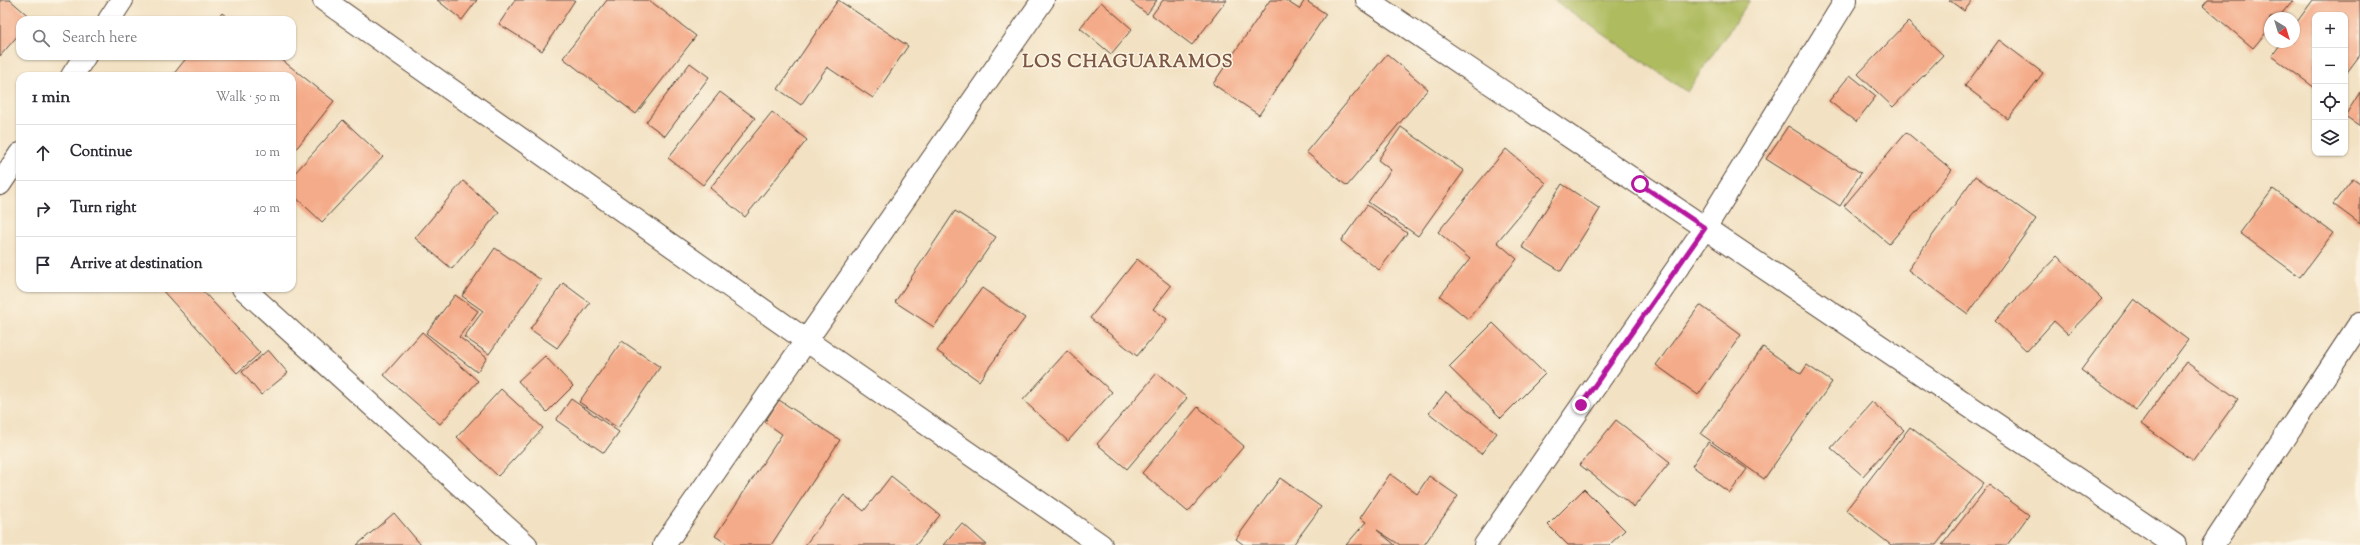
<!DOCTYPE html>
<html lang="en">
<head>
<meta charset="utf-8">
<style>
	:root { --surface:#fff; --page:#f2f2f3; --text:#2b2b33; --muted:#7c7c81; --line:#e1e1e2 }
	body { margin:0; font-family:"Sorts Mill Goudy",serif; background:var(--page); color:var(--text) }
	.controls { position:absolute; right:12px; top:12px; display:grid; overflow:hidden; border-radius:8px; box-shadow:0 1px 3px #0004 }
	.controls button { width:36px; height:36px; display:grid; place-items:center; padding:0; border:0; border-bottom:1px solid var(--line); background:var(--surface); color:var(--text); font:20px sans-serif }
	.compass { position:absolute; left:2264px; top:12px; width:36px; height:36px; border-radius:50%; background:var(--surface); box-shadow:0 1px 3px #0004; rotate:142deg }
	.stop { position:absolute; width:12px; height:12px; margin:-9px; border:3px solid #b5179e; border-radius:50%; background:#fff }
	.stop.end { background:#b5179e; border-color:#fff; box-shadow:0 1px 4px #0008 }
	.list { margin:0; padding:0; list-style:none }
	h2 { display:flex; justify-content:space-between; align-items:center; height:52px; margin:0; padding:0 16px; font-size:17px }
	h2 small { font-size:13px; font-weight:400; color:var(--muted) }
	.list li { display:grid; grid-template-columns:26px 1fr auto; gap:12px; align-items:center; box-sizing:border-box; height:56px; padding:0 16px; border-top:1px solid var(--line) }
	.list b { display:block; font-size:15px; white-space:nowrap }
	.list em { font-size:13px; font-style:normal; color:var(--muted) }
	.icon { flex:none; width:22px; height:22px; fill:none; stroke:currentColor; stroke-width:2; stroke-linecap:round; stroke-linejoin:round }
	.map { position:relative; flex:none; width:2360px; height:545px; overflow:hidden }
	.search { position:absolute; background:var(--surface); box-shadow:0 1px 3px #0004; left:16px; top:16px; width:280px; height:44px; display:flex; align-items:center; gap:10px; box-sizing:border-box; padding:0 14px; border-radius:12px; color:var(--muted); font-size:15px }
	.panel { position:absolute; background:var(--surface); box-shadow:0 1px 3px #0004; left:16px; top:72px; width:280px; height:220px; border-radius:12px }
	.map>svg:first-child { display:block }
	.green { fill:#aebb5e; stroke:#74723e }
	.building { fill:#f4ab89 }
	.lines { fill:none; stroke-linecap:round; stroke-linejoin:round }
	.street-casing { stroke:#564537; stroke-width:24 }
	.street { stroke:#fff; stroke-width:22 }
	.route { stroke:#b5179e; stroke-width:5 }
	.labels { text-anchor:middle; stroke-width:3; stroke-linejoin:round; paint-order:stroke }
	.district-label { font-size:18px; font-weight:bold; letter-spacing:1px; fill:#7c5743; stroke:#fcf5e5 }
</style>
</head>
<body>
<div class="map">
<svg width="2360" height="545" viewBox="0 0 2360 545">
	<rect width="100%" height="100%" fill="#fcf5e5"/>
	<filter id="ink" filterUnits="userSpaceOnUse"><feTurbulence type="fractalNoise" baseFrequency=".025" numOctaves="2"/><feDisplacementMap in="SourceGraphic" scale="8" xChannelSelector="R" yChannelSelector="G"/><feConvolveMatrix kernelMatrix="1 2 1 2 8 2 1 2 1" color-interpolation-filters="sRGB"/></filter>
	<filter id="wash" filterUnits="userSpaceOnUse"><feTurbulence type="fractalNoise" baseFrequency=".012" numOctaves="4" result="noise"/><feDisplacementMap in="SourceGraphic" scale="16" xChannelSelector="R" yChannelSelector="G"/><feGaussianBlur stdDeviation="0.9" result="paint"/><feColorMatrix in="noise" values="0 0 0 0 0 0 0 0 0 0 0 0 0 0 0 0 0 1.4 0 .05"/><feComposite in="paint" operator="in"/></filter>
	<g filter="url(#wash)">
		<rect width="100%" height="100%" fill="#f2e1c2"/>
		<path class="green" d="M1554,0H1750L1687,92Z"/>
		<g id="blocks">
			<path class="building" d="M0,0H10L32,19L20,20V33L0,56Z
				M437,0H477L462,20Z
				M515,0H575L542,51L499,24Z
				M607,0H649L696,36L636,114L563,58Z
				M838,0L908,46L873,98L827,67L801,105L778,89Z
				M1129,0H1157L1147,14Z
				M1163,0H1227L1192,45L1152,15Z
				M1270,0H1285L1299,9L1305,0L1326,14L1259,115L1213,84Z
				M1949,0H1973L1964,11Z
				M2208,0H2293L2278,18H2270V28L2253,48L2203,6Z
				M2313,0H2360V55L2345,75V15H2315V88L2272,56L2282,42H2294V26Z
				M1101,2L1132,29L1111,54L1080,28Z
				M222,13L231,20H217Z
				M1908,22L1943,55L1893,107L1858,74Z
				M1999,40L2043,73L2008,119L1965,86Z
				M1387,54L1428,89L1347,186L1306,152Z
				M188,56H277L334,101L292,154V76H172Z
				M690,63L709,77L665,136L646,122Z
				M1850,75L1876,96L1856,122L1829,101Z
				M720,92L755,118L703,185L668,158Z
				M2360,92V126L2345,116Z
				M772,112L807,140L745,217L710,188Z
				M343,120L383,157L322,222L292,194V176Z
				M1788,126L1861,173L1840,206L1766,159Z
				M1401,127L1464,171L1418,236L1368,202L1391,170L1378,160Z
				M1906,132L1952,170L1889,244L1844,206Z
				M1506,149L1546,183L1497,242L1517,259L1468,319L1440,296L1470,259L1438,232Z
				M1975,176L2036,219L1968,314L1908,270Z
				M2353,178L2360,183V224L2333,204Z
				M463,181L499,212L452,269L415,238Z
				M1562,184L1600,209L1561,271L1522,247Z
				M2273,189L2333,233L2300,277L2240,233Z
				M1367,205L1407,233L1379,270L1341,241Z
				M955,211L996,237L934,327L895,302Z
				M495,248L541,280L489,354L464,337L483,311L462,296Z
				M2057,256L2102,299L2068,334L2054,321L2027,351L1995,321Z
				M1137,259L1171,286L1153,309L1167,319L1137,356L1090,318Z
				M563,283L590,303L557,348L530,329Z
				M165,288H200L260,353L237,373L162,290Z
				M982,288L1025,318L979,381L937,351Z
				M455,295L478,311L459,337L487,358L477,372L426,333Z
				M2134,299L2188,340L2136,410L2081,370Z
				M1700,305L1741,335L1698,395L1656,365Z
				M1493,323L1545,374L1501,418L1449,367Z
				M422,332L478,381L440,424L384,375Z
				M622,341L660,367L618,428L579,402Z
				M1763,347L1801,374L1807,365L1832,382L1764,479L1701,434Z
				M268,350L288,373L261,395L242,372Z
				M1067,351L1112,392L1068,441L1023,400Z
				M545,356L573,386L547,412L518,381Z
				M2186,362L2238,399L2193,461L2141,424Z
				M1157,373L1187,398L1127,469L1097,444Z
				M501,389L543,428L498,476L457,437Z
				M1446,392L1497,433L1481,454L1429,413Z
				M571,399L619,432L604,453L556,420Z
				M779,400L840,440L771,545H729L715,536L782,434L765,422Z
				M1872,402L1904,430L1863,476L1831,448Z
				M1198,407L1244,446L1188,512L1142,473Z
				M1616,420L1670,462L1634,507L1580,465Z
				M1910,427L1984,483L1936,545H1891L1846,510Z
				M1708,442L1747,469L1730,493L1692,466Z
				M1390,474L1417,494L1429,476L1458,496L1424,545H1400L1377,530L1395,545H1346L1366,522L1360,518Z
				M891,476L940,515L916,545H805L844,495L864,511Z
				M1280,478L1321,507L1293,545H1244L1236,539Z
				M1989,485L2029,515L2007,545H1942Z
				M1584,489L1625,530L1609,545H1568L1548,525Z
				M394,513L421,545H357Z
				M962,523L987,545H943Z"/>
		</g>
	</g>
	<g filter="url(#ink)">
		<use href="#blocks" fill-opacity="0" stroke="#564537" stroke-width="1"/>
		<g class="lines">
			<g class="street-casing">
				<path id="street" d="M324,0L807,341L1101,545
					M1367,0L2175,545
					M109,20L122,0
					M72,76L85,56
					M0,184L20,154
					M243,288L526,545
					M664,545L1043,0
					M1485,545L1705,228L1846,0
					M2213,545L2360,323"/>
			</g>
			<use href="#street" class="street"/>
		</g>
	</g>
	<g class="lines" filter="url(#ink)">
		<path class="route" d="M1581,405L1705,228L1640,184"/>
	</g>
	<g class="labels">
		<g class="district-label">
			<text x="1128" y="67">LOS CHAGUARAMOS</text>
		</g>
	</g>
</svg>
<div class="controls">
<button>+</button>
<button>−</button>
<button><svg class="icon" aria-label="locate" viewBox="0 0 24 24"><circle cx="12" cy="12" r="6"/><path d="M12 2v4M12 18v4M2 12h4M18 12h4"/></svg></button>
<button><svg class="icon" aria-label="layers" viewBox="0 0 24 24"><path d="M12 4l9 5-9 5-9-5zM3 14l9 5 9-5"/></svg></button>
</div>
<svg class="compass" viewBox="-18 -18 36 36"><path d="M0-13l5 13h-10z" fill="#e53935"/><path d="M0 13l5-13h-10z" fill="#7c7c81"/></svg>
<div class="stop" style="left:1640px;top:184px"></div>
<div class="stop end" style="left:1581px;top:405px"></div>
<div class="search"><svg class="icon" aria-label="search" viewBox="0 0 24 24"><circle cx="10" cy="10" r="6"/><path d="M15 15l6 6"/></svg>Search here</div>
<section class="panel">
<h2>1 min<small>Walk · 50 m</small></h2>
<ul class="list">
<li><svg class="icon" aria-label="ahead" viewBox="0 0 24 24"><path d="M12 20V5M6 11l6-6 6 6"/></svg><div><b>Continue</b></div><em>10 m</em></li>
<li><svg class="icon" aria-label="right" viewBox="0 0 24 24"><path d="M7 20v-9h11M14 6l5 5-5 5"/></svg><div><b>Turn right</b></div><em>40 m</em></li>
<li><svg class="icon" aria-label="arrive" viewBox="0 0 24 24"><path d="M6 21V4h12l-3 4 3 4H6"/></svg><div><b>Arrive at destination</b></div></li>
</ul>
</section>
</div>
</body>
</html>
